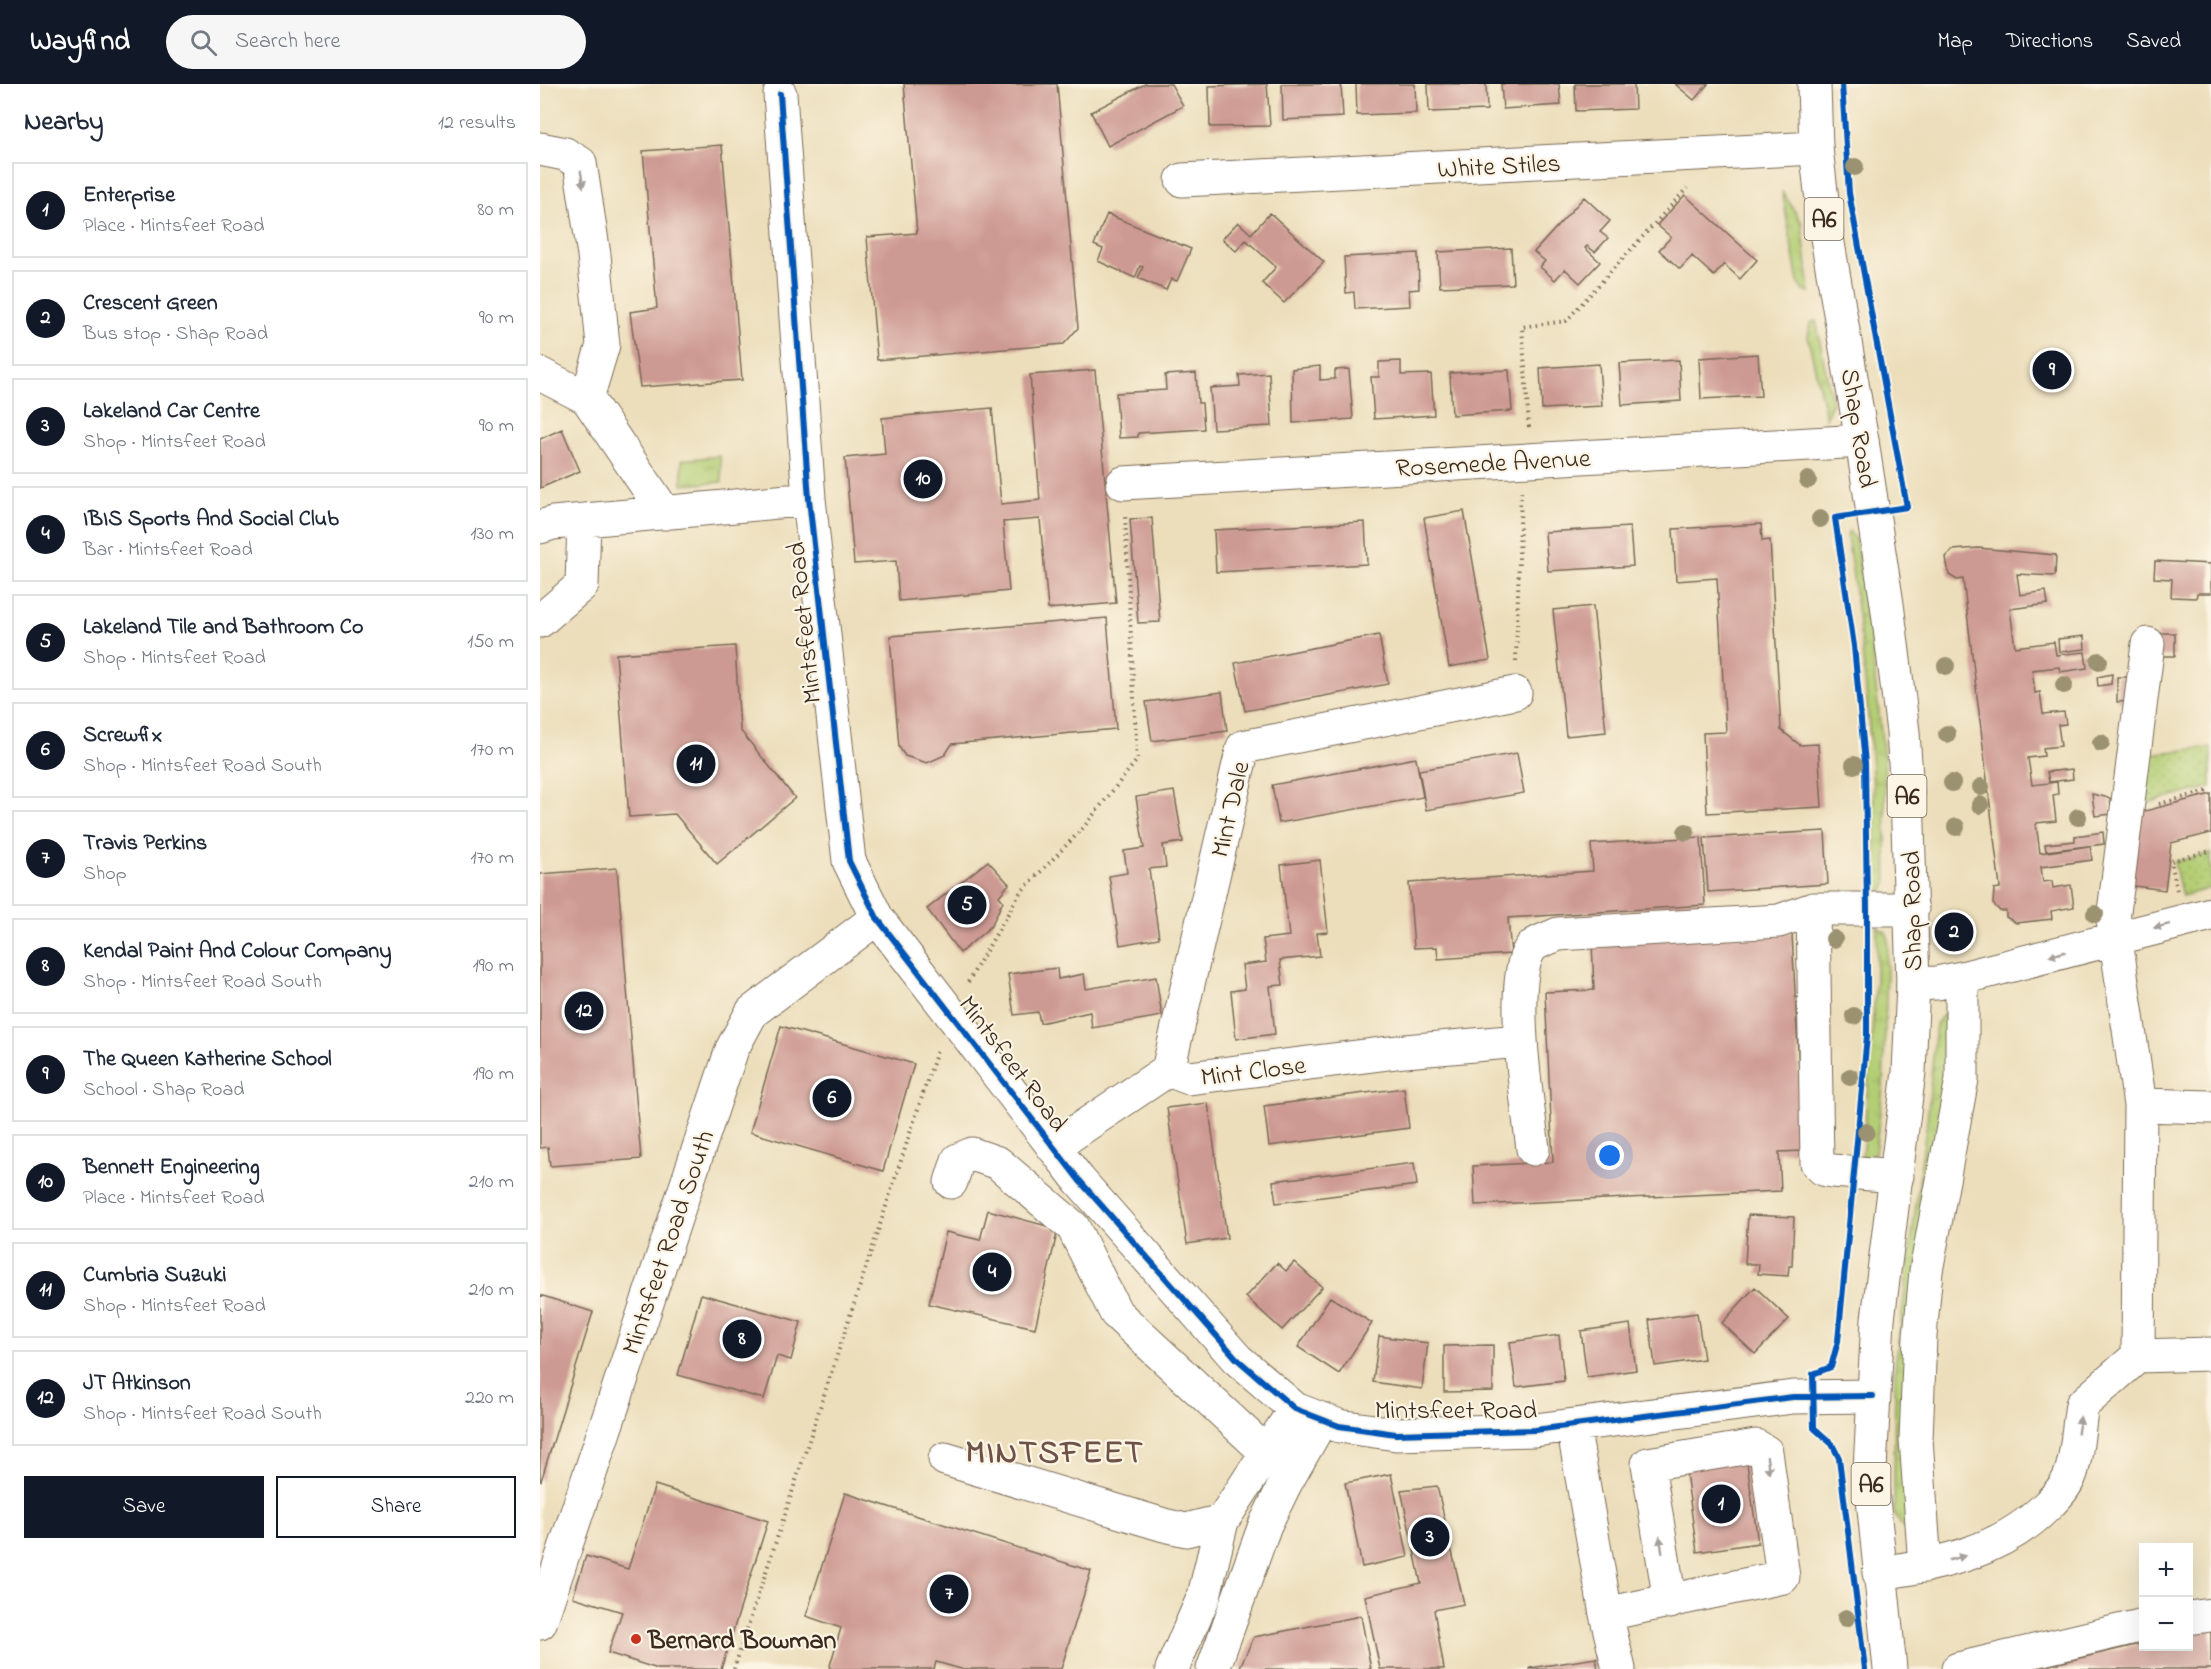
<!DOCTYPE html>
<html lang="en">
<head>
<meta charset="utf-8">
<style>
	:root { --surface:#fff; --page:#f6f6f7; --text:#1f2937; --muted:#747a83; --line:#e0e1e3; --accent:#111827 }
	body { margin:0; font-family:"Indie Flower",sans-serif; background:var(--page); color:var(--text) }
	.controls { position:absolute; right:18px; bottom:18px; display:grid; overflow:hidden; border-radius:0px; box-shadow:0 6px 24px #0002 }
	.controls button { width:54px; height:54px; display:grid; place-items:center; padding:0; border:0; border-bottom:2px solid var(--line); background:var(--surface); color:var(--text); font:30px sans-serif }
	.you { position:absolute; left:1070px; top:1072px; width:21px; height:21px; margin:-15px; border:4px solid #fff; border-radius:50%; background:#1a73e8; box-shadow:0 0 0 9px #1a73e833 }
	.badge { display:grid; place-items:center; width:39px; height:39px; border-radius:50%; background:var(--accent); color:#fff; font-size:20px; font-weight:700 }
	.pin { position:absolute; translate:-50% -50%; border:3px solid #fff; box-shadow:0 2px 6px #0006 }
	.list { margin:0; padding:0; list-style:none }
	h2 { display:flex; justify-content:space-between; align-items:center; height:78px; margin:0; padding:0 24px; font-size:26px }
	h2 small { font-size:20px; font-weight:400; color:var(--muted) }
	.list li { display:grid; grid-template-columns:39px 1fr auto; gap:18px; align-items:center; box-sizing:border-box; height:96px; margin:0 12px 12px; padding:0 12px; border:2px solid var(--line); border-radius:0px }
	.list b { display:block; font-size:22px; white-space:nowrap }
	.list p { margin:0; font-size:20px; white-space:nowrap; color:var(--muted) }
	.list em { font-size:20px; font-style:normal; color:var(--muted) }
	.actions { display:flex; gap:12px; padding:18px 24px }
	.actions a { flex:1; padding:14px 0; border:2px solid var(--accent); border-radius:0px; text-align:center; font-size:21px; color:var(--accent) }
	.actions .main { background:var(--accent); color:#fff }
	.icon { flex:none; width:33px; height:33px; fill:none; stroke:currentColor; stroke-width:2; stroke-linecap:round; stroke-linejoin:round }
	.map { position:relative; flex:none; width:1671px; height:1585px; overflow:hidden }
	header { display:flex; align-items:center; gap:36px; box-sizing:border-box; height:84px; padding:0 30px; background:var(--accent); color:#fff }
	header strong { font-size:28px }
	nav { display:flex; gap:33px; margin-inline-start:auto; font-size:21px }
	.search { width:420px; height:54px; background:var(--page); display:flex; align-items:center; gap:15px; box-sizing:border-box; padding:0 21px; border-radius:33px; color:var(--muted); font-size:22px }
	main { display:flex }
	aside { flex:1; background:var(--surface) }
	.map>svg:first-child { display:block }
	.grass { fill:url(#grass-tufts); stroke:#787c49; stroke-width:1.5 }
	.garden { fill:url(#garden-dots); stroke:#787c49; stroke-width:1.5 }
	.building { fill:#cd9a93 }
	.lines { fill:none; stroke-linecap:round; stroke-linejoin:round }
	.minor-casing { stroke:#796955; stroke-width:35 }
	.highway-casing { stroke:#796955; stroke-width:35 }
	.path { stroke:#796955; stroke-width:4; stroke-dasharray:1.5 4.5; stroke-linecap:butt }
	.minor { stroke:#fff; stroke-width:33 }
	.highway { stroke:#fff; stroke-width:33 }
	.cycleway-casing { stroke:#fcf5e5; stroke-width:10 }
	.cycleway { stroke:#0057b8; stroke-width:6 }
	.tree { fill:#9b9271 }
	.oneway { fill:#a79f9a }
	.poi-dot { fill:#c8321e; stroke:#fcf5e5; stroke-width:2 }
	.labels { text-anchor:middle; stroke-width:4.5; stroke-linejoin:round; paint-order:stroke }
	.shield { fill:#fcf5e5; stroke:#75675a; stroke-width:1.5 }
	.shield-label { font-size:24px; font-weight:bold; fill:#3b2a1e }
	.street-label { font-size:26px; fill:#3b2a1e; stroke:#fcf5e5 }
	.poi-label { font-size:26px; font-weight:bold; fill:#3b2a1e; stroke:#fcf5e5; text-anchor:start }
	.district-label { font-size:32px; font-weight:bold; letter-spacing:1.5px; fill:#6e5147; stroke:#fcf5e5 }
</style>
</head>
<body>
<header>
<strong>Wayfind</strong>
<div class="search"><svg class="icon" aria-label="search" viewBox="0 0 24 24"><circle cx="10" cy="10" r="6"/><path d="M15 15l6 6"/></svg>Search here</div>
<nav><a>Map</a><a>Directions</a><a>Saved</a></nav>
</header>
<main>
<aside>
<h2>Nearby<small>12 results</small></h2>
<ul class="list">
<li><span class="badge">1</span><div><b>Enterprise</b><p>Place · Mintsfeet Road</p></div><em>80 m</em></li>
<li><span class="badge">2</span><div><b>Crescent Green</b><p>Bus stop · Shap Road</p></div><em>90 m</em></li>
<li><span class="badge">3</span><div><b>Lakeland Car Centre</b><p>Shop · Mintsfeet Road</p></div><em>90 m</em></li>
<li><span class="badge">4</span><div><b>IBIS Sports And Social Club</b><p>Bar · Mintsfeet Road</p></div><em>130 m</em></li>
<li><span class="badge">5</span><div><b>Lakeland Tile and Bathroom Co</b><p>Shop · Mintsfeet Road</p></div><em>150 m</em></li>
<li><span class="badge">6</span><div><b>Screwfix</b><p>Shop · Mintsfeet Road South</p></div><em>170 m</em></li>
<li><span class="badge">7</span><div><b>Travis Perkins</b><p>Shop</p></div><em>170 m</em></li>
<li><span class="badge">8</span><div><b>Kendal Paint And Colour Company</b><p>Shop · Mintsfeet Road South</p></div><em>190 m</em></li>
<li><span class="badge">9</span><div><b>The Queen Katherine School</b><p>School · Shap Road</p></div><em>190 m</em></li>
<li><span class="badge">10</span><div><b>Bennett Engineering</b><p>Place · Mintsfeet Road</p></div><em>210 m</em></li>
<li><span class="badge">11</span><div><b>Cumbria Suzuki</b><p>Shop · Mintsfeet Road</p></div><em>210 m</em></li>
<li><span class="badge">12</span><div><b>JT Atkinson</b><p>Shop · Mintsfeet Road South</p></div><em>220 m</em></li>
</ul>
<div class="actions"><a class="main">Save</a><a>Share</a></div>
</aside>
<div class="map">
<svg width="1671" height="1585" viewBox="0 0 1671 1585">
	<defs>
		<pattern id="grass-tufts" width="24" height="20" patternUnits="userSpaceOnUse" patternTransform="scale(1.5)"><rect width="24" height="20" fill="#b4ce74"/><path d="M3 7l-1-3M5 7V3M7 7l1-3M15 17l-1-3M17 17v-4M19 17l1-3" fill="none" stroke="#9cb164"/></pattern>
		<pattern id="garden-dots" width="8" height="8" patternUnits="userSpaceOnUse" patternTransform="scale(1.5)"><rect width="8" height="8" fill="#b4ce74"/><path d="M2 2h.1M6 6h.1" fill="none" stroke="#9cb164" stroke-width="1.8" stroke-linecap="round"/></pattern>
	</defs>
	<rect width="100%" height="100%" fill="#fcf5e5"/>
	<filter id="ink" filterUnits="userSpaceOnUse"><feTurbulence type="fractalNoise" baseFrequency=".0167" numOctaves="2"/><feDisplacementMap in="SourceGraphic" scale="12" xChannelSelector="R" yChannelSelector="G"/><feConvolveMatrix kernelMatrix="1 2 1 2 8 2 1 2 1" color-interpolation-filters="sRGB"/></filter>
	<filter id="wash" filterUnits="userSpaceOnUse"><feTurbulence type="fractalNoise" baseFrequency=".008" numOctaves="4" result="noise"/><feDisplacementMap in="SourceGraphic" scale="24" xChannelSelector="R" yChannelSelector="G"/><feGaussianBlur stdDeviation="1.35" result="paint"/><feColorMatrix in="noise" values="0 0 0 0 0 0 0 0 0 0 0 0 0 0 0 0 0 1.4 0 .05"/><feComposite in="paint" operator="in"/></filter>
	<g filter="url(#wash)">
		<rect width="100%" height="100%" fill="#ecdebb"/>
		<path class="grass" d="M1242,107L1262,139L1270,208L1263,207L1258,198Z
			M1276,237L1292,318L1286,334L1268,253L1270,239Z
			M180,372L182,398L142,401V376Z
			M1309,447L1315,455L1330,549L1344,675L1347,798L1343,807L1336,810C1336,689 1325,571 1307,451Z
			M1337,843L1346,848L1348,853L1343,1003L1335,1069L1322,1077L1336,897Z
			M1407,926L1413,945L1371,1446L1364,1445L1354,1430L1355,1283L1388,1028L1395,949L1396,940Z"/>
		<path class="garden" d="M1671,663V703L1594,722L1601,671Z
			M1671,769V804L1642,812L1634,778Z"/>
		<g id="blocks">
			<path class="building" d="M364,0H517L538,244L524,260L337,276L327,153L377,149Z
				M605,0H631L643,22L568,62L551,28Z
				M727,0L730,42L670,43L669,2Z
				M742,0H801L803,33L743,36Z
				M816,0H875L876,29L817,31Z
				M888,0H946L947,26L889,28Z
				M961,0H1019L1021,21L963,25Z
				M1035,0H1094L1095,25L1036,27Z
				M1135,0H1168L1154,16Z
				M182,61L202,296L100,303L90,228L117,224L103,67Z
				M1145,111L1217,176L1200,195L1184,180L1174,192L1152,172L1140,185L1119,166L1131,153L1117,141Z
				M1044,113L1070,137L1060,148L1068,154L1055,168L1047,162L1045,164L1060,178L1040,199L1025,185L1015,196L1000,183L1005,177L994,168Z
				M730,129L784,178L744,219L722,199L736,183L706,156L696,167L682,155L698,138L711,150Z
				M567,130L651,165L637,197L631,195L626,206L598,194L603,183L600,182L595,194L558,177L563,165L554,161Z
				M971,164L973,200L900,203L898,168Z
				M878,169L879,205L869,206L870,222L815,225L814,208L806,209L804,173Z
				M1218,270L1221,312L1161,315L1159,274Z
				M1139,276L1141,317L1082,321L1079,279Z
				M861,277V291L891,290L894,331L834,335L831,293H839V278Z
				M1059,280L1062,322L1002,325L1000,284Z
				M780,282V296L795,295V286L809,285L813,335L753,339L752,285Z
				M555,286L576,519L508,525L500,435L463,438L469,507L359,517L356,477L314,480L305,374L345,370L342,334L452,324L461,420L500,416L490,291Z
				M969,286L972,327L912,331L910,289Z
				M656,289L658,319H662L664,345L598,349V353L579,354L576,309L626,306L625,291Z
				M729,289L732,342L673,345L670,304L700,302L699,291Z
				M22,345L40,387L0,404V355Z
				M924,427L950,576L909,583L884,434Z
				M612,434L620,538L598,539L590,435Z
				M825,438L827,480L676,488L674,446Z
				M1221,440L1222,457L1230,456L1241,646L1260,661L1278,660L1282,723L1167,729L1163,649L1186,648L1177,494L1136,497L1133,445Z
				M1090,443L1093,482L1008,487L1005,448Z
				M1438,464L1516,471L1515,492L1477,490L1480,511L1506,507L1508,520L1470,525L1475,563L1514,558L1516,571L1545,568L1547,584L1520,588L1519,583L1492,586L1495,609L1500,608L1503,630L1524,628L1526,640L1518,641L1521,662L1503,664L1504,672L1488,674L1492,701L1517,698L1518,710L1513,711L1516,737L1496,739L1500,769L1550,762L1552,776L1501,783L1503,798L1512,797L1513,804L1531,801L1534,823L1511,827L1512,835L1476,839L1466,833V827H1460L1453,820L1454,805L1460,804L1423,495L1417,496L1409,491L1406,473L1413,466Z
				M1615,477L1671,480V509H1657L1656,514L1631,513L1632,495L1614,494Z
				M1053,522L1066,648L1026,652L1013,526Z
				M567,534L576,645L412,660L405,671L387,679L365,672L359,663L350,552Z
				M1618,549H1635V572H1619Z
				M839,551L848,600L705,627L695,579Z
				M1544,552L1545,565L1519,568L1518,555Z
				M195,562L200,646L255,714L177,780L135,730L89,733L76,570Z
				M1572,590L1571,600L1558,602L1557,593Z
				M1577,593H1592L1593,617L1577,618Z
				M682,608L687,647L612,657L606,618Z
				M977,669L984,709L886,726L879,686Z
				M876,674L883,713L739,739L732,701Z
				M1532,685L1533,695L1509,698L1507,688Z
				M634,707L643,758L623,761L626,783L609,785L619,854L580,861L569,792L587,789L584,767L604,764L596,713Z
				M1552,710L1570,714L1572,730L1555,732Z
				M1671,710V749L1631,759L1625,806L1587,801L1597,729Z
				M1285,747L1288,800L1168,808L1164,754Z
				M1563,748L1564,760L1506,767L1505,760L1535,757V752Z
				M1161,753L1165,821L968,834L971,870L898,875L897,863L874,864L869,799L1053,787L1051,760Z
				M780,776L788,848L777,849L780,872L740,876L743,901L730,902L735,950L696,955L691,907L705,905L702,881L726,878L723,855L749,852L741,781Z
				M448,777L469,800L459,812L463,817L451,842L420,869L387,825Z
				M77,784L101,1075L10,1082L8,1063L0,1064V790Z
				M1252,849L1263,1067L1239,1068L1241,1107L935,1121L933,1082L1013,1078L1005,908L1054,906L1052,858Z
				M517,884L518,895L544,890L546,905L616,893L622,932L552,944L550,928L500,939L498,928L474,931L468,890Z
				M241,942L374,980L343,1087L210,1048Z
				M864,1004L869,1044L729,1062L724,1022Z
				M668,1019L687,1154L647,1160L627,1024Z
				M874,1079L877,1101L736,1119L733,1097Z
				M448,1126L518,1145L495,1244L389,1220L406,1148L440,1156Z
				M1208,1131L1254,1133L1252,1182H1249L1248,1192L1218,1190L1219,1180H1205Z
				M754,1178L782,1203L742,1246L706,1213L737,1179L746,1187Z
				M1215,1203L1249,1235L1215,1270L1182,1239Z
				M161,1210L261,1238L251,1276L237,1272L224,1315L138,1291Z
				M0,1211L53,1228L1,1397H0Z
				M790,1213L832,1239L799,1290L758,1263Z
				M1157,1229L1164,1275L1115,1282L1109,1236Z
				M1090,1240L1096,1286L1047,1293L1041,1247Z
				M1019,1251L1024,1297L976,1303L970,1258Z
				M839,1252L888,1259L882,1305L833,1298Z
				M953,1261V1307L904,1308V1262Z
				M1206,1372L1218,1459L1157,1468L1145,1381Z
				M851,1390L868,1473L822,1483L805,1399Z
				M115,1401L228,1437L181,1585H118L68,1569L82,1528L33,1513L46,1472L88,1485Z
				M897,1402L924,1520L894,1526L904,1585H840L825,1512L881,1499L861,1406Z
				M305,1409L551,1487L521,1585H421L396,1578L394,1585H289L301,1544L266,1532Z
				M821,1532L831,1585H699L714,1553Z
				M1671,1544V1585H1493L1604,1559V1563H1648V1549Z
				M1056,1574L1058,1585H990V1584Z"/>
		</g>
	</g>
	<g filter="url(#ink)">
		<use href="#blocks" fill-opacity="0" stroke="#796955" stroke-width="1.5"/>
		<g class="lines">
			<g class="minor-casing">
				<path id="minor" d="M240,10L269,415L309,777L337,834L539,1096L697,1275L755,1325L799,1342L856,1350L995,1346L1253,1313L1333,1312
					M0,65L25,70L40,79L54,171L63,261L47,314
					M642,96L1276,64
					M0,290L47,314L125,429
					M583,399L1322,357
					M0,443L13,439L269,415
					M0,537L42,501L44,436
					M1373,900L1397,899L1422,894L1671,830
					M628,986L703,663L975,609
					M1600,1021L1671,1023
					M513,1063L628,986L649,994L865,967L980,957
					M993,1065C988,1022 968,899 990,865C995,858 1010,854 1018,850L1239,837L1273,825
					M1357,1092L1293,1087L1283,1085L1277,1079L1273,825H1372
					M411,1098L418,1076L432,1070L458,1079L533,1143L576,1229L727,1369
					M1598,1272L1600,1021L1573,836L1608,560
					M1033,1342L1066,1530L1079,1585
					M405,1375L624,1441L646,1446L682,1437
					M1385,1482L1376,1355L1380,1252L1386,1187L1422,995V894
					M1339,1489C1400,1481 1462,1467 1507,1422C1516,1413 1527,1402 1531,1389C1538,1368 1538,1342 1542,1321L1598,1272L1671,1270
					M1066,1530L1243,1493L1226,1368L1216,1362L1108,1380L1130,1518
					M1648,1534L1671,1531
					M0,1539L192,965L212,928L337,834
					M632,1585L664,1512L682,1437L755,1325
					M673,1585L725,1441L745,1400L782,1335
					M1418,1585L1604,1541"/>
			</g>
			<g class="highway-casing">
				<path id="highway" d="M1274,0L1276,64L1285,142L1322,357L1347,520L1363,648L1367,709L1373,900L1369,988L1338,1235L1330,1385L1350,1585"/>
			</g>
			<path class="path" d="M989,343L982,243L1026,237L1147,104
				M976,577L981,407
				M1619,720L1671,706
				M1637,806L1631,777L1671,767
				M428,898L480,809L543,744L597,676L585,430
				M194,1585L398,964"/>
			<use href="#minor" class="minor"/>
			<use href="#highway" class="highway"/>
			<g class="cycleway-casing">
				<path id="cycleway" d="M1302,0L1309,109L1367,423L1295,434L1314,562L1325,679L1327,825V952L1298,1257L1291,1283L1273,1290L1274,1344L1292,1360L1299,1374L1325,1585
					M240,10L269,415L309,777L337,834L539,1096L697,1275L755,1325L799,1342L856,1350L995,1346L1253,1313L1333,1312"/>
			</g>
			<use href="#cycleway" class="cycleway"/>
		</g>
		<g class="tree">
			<circle cx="1315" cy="83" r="9"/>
			<circle cx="1268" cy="396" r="9"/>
			<circle cx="1280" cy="435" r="9"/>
			<circle cx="1559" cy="577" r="9"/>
			<circle cx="1406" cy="582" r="9"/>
			<circle cx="1524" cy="601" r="9"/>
			<circle cx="1407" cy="650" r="9"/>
			<circle cx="1561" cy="659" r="9"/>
			<circle cx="1314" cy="681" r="9"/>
			<circle cx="1412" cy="699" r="9"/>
			<circle cx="1441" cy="703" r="9"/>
			<circle cx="1440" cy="721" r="9"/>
			<circle cx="1538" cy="733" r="9"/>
			<circle cx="1416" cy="743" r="9"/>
			<circle cx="1146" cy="748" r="9"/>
			<circle cx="1555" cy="830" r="9"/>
			<circle cx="1294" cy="855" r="9"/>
			<circle cx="1314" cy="932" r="9"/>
			<circle cx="1310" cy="993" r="9"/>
			<circle cx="1326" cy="1048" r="9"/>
			<circle cx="1306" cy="1534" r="9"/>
		</g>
		<defs><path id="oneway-solid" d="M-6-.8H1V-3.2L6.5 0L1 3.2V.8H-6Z" transform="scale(1.5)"/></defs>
		<g class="oneway">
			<use href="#oneway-solid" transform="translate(42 95) rotate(81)"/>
			<use href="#oneway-solid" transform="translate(1622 842) rotate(166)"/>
			<use href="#oneway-solid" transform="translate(1517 870) rotate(165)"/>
			<use href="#oneway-solid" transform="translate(1539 1341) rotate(-81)"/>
			<use href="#oneway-solid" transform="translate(1228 1381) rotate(82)"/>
			<use href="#oneway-solid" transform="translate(1121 1461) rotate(-99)"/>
			<use href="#oneway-solid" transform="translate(1417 1474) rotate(-15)"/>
		</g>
	</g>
	<circle class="poi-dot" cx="96" cy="1555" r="6"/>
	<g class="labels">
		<g class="shield">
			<rect x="1264.5" y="114" width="39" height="42" rx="4.5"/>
			<rect x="1347.5" y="691" width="39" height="42" rx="4.5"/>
			<rect x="1311.5" y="1379" width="39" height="42" rx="4.5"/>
		</g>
		<g class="shield-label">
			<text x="1284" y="143">A6</text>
			<text x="1367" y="720">A6</text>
			<text x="1331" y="1408">A6</text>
		</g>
		<g class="street-label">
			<text transform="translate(959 81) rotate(-3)" y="9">White Stiles</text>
			<text transform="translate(1320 344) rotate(81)" y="9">Shap Road</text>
			<text transform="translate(953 378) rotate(-3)" y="9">Rosemede Avenue</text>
			<text transform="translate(263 539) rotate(-96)" y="9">Mintsfeet Road</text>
			<text transform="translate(689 725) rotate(-77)" y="9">Mint Dale</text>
			<text transform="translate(1371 827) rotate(-91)" y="9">Shap Road</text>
			<text transform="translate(474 979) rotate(53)" y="9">Mintsfeet Road</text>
			<text transform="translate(713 986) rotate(-7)" y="9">Mint Close</text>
			<text transform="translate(127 1158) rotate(-71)" y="9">Mintsfeet Road South</text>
			<text x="916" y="1334">Mintsfeet Road</text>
		</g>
		<g class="poi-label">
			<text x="108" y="1564">Bernard Bowman</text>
		</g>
		<g class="district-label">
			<text x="515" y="1378">MINTSFEET</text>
		</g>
	</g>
</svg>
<div class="controls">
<button>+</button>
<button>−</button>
</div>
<div class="you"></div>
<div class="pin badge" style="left:1181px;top:1420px">1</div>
<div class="pin badge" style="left:1414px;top:848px">2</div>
<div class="pin badge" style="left:890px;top:1453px">3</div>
<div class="pin badge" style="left:452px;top:1188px">4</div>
<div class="pin badge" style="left:427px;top:821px">5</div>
<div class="pin badge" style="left:292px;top:1014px">6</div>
<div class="pin badge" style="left:409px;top:1510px">7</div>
<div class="pin badge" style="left:202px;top:1255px">8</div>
<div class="pin badge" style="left:1512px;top:286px">9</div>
<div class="pin badge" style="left:383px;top:395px">10</div>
<div class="pin badge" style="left:156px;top:680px">11</div>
<div class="pin badge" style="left:44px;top:927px">12</div>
</div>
</main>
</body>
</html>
